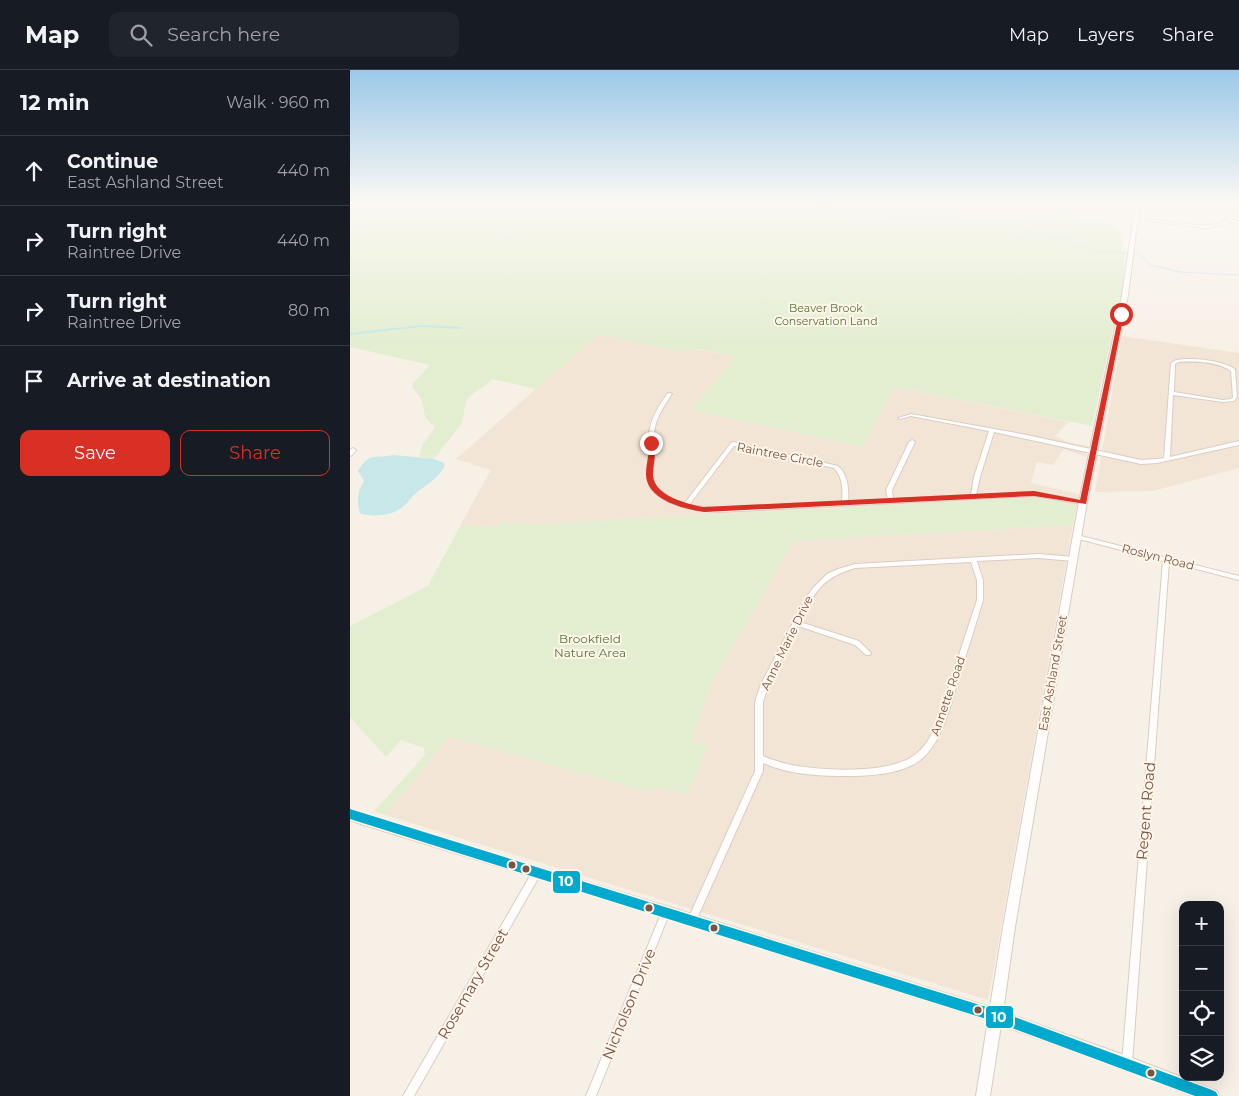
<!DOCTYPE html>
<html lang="en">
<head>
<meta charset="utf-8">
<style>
	:root { --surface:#171b24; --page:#20242c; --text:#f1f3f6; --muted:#9ea1a6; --line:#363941; --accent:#d93025 }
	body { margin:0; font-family:Montserrat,sans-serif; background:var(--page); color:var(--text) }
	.controls { position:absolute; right:15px; bottom:15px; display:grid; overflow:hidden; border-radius:10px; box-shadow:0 5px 20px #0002 }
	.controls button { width:45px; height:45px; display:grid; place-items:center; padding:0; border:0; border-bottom:1px solid var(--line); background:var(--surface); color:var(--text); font:25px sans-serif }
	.stop { position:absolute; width:15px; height:15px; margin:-11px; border:4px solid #d93025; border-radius:50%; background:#fff }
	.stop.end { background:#d93025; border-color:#fff; box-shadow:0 1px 5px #0008 }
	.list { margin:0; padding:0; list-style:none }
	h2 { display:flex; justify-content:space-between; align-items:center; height:65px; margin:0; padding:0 20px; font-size:21px }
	h2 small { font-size:16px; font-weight:400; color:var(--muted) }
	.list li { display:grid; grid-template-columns:32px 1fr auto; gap:15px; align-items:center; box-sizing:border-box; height:70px; padding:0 20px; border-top:1px solid var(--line) }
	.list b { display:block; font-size:19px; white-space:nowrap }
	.list p { margin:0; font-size:16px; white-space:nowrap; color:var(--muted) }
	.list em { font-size:16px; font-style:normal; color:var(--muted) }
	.actions { display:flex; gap:10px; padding:15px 20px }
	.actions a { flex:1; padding:11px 0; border:1px solid var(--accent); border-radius:10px; text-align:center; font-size:18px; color:var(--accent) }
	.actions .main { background:var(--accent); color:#fff }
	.icon { flex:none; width:28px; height:28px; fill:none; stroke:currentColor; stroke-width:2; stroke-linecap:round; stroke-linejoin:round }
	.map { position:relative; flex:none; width:889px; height:1026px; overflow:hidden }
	header { display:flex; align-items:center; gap:30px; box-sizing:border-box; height:70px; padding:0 25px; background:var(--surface); border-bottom:1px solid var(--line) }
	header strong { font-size:24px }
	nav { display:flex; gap:28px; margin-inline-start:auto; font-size:18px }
	.search { width:350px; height:45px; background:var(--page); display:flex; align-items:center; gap:12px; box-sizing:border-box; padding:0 18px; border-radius:10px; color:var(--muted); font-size:19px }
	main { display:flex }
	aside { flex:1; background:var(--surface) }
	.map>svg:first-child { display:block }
	.residential { fill:#f3e5d6 }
	.green { fill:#e3eed0 }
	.water { fill:#c7e7e8 }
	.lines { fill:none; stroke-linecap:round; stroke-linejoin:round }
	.stream-far1 { stroke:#c7e7e8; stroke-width:1 }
	.stream { stroke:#c7e7e8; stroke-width:2 }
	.street-casing { stroke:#d8cdc5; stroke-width:2 }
	.secondary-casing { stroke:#d8ccc3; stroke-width:2 }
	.street { fill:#fefdfb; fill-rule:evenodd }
	.secondary { fill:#fefdfb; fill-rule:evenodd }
	.bus-1-casing { stroke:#fff5e8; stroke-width:3 }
	.bus-1 { fill:#00a9ce; fill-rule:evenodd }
	.route { fill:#d93025 }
	.bus-dot { fill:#765546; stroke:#fff5e8; stroke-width:2 }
	.labels { text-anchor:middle; stroke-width:4; stroke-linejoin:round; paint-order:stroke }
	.far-park-label { font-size:11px; fill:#4f773b; stroke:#fff5e8 }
	.street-label { font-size:12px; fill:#765546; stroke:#fff5e8 }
	.park-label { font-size:12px; fill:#4f773b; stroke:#fff5e8 }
	.near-street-label { font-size:15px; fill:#765546; stroke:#fff5e8 }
	.line-badge { stroke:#fff5e8; stroke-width:2 }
	.badge-label { font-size:14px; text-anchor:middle; font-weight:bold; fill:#fff }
</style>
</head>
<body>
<header>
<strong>Map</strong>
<div class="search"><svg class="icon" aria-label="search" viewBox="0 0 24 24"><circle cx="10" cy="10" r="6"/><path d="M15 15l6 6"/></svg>Search here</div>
<nav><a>Map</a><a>Layers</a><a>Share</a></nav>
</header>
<main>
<aside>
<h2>12 min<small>Walk · 960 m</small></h2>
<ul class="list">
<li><svg class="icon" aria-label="ahead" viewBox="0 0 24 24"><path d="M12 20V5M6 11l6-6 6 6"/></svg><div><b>Continue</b><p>East Ashland Street</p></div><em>440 m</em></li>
<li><svg class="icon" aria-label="right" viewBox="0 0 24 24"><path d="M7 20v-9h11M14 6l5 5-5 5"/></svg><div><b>Turn right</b><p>Raintree Drive</p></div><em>440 m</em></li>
<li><svg class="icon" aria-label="right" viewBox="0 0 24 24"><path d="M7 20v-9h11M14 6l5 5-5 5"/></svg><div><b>Turn right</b><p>Raintree Drive</p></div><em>80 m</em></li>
<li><svg class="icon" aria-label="arrive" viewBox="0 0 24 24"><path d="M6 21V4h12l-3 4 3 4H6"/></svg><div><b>Arrive at destination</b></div></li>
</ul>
<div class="actions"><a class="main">Save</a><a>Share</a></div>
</aside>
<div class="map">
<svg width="889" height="1026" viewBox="0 0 889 1026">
	<rect width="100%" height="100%" fill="#f7f0e7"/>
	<path class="residential" d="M252,261L386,287L341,340L513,377L545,317L719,352L705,366L720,373L738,376L736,387L714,379L703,395L687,392L681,413L729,424L726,441L722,436L692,427L188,454L150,452L148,457L110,456L141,400L106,389Z
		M772,266L889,283V398L803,421L745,422Z
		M723,455L638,930L35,745L99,667L299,722L303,717L358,676L341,671L359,624L356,623L444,471Z"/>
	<path class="green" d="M0,131H535L635,148L666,147L699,150L711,143L714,139H717L721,148C742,154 755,144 773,164L772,181L775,182L772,224L768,240H772L768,259H763L742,356L545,317L513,377L340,340L386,287L348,279L330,281L317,279L249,264L186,319L142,309C136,317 124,321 118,329C113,336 115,344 112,352C111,355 86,386 84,389L69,387L73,374L85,357C70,343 77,347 72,331C70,326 65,321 62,317L63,313L80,295L0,277Z
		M692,427L722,436L726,441L723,455L444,471L356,623L359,624L341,671L358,676L338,724L303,717L299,722L99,667L35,745L24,741L75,685L74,678L51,670L36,687L0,647V556L78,516L110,456L148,457L150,452L188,454Z"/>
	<path class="water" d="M44,385L84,389L94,393V398C87,408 77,415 67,422C62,426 60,430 56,434C44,446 27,447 11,444C5,433 8,421 14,411L8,401C20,381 25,389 44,385Z"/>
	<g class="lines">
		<path class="stream-far1" d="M176,131L199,134L216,131
			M464,131L487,141L492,146H521L528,143L537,146L597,147L642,154L694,164L721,172L727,176L736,177L734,179L740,181L785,183L792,186L800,195L830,202L889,205"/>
		<path class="stream" d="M0,264L71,256L111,258"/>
		<g class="street-casing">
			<path id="street" d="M880,146L889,148V150L880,148L879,149L889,152V154L880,151V153L856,158L783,149L785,148L856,156L880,151L874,149Z
				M835,289C851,289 870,290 885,299L887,327L884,331L873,332L823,325L820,387L889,371V375L807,393L791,394L644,362L630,407L626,425L684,422L735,431L736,432L735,433L733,434L684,426L367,442C345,440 300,436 297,406C296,399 300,391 300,383C301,377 298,371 299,364C300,349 309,335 318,323H320L322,324C314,336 304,350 304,366C303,371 306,376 306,381C306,389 302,396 302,404C302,421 320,430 334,434L381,373L383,372L488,396C498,405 499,418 498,432L538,430L536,420L559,372L562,370L565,372L542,420L543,429L621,425L624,407L639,361L561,346L550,349L548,348L561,344L677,365L791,390L807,389L814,388L821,293L826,290ZM829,292C845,291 866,291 881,301L883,327L881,329L873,330L824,322L825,294ZM384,376L484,398C493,407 493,420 492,432L367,438L339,435Z
				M3,378L6,380L2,385L0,386V380Z
				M727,465L889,506V510L819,492L782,993L781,997L777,998L773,997L772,993L813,491L725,468L724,467Z
				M688,484L724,487L727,489L724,491L688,488L627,491L633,510V530C626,554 618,579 610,603C602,630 593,674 569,691C551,704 520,706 499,706C470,706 440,705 413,693V701L345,853L342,855L339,853L337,850L339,847L405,701V632L411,614L457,526L463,518L477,504L488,499L505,494ZM621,492L627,510V530L587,652C582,665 575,678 563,686C538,704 472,701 442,695C432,693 422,690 413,686V632L419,614L448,556L505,575L516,585H520L521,583L509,571L450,552C465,522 471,508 505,498Z
				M187,798L190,799L191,802L190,805L64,1026H53L184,799Z
				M316,838L319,839L320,842L246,1026H236L313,839Z"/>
		</g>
		<g class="secondary-casing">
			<path id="secondary" d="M786,131H790L778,225L737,432L665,857L653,942L777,986L862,1019L867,1021L869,1026H843L777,1000L651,955L640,1026H626L638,950L316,848L11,754L0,750V739L13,744L316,836L640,937L653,857L729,432L772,225Z"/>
		</g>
		<use href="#street" class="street"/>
		<use href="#secondary" class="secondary"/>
		<g class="bus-1-casing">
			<path id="bus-1" d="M0,739L646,940L862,1020L866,1022L868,1026H845L646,952L0,749Z"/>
		</g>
		<use href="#bus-1" class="bus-1"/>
	</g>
	<linearGradient id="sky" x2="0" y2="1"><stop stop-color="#9bc8e8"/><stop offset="0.48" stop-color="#fbf8f4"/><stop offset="1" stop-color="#fbf8f4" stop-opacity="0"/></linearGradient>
	<rect width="889" height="275" fill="url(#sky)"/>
	<path class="route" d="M771,243L774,244L736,434L684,426L354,442C334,439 296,430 296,404C296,393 300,384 298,373L301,371L304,373C307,384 303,393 303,405C304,426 337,434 354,437L684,421L730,430L769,244Z"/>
	<g class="bus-dot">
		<circle cx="162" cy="795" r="4.5"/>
		<circle cx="176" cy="799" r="4.5"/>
		<circle cx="299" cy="838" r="4.5"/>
		<circle cx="364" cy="858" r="4.5"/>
		<circle cx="628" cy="940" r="4.5"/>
		<circle cx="801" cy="1003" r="4.5"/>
	</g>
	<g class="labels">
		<g class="far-park-label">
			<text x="476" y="242">Beaver Brook<tspan x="476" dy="13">Conservation Land</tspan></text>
		</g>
		<g class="street-label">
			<text transform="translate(430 385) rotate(11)" y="4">Raintree Circle</text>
			<text transform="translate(808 487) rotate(14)" y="4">Roslyn Road</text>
			<text transform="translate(437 573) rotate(-64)" y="4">Anne Marie Drive</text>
			<text transform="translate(703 603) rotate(-80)" y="4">East Ashland Street</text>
			<text transform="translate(598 626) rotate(-71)" y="4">Annette Road</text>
		</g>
		<g class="park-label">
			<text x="240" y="573">Brookfield<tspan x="240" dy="14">Nature Area</tspan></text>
		</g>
		<g class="near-street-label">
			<text transform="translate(796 741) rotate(-85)" y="5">Regent Road</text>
			<text transform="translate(123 914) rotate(-60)" y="5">Rosemary Street</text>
			<text transform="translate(279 934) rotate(-68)" y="5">Nicholson Drive</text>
		</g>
	</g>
	<g class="line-badge">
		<rect x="202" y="800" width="29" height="24" rx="5" fill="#00a9ce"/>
		<rect x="635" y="935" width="29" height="24" rx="5" fill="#00a9ce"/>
	</g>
	<g class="badge-label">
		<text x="216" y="816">10</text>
		<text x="649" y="952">10</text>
	</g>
</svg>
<div class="controls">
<button>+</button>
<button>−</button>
<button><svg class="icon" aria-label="locate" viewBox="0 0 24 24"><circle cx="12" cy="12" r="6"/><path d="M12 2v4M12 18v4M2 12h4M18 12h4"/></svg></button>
<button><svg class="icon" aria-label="layers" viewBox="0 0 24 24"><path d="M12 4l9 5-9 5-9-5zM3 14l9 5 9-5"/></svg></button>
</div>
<div class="stop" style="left:771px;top:244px"></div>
<div class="stop end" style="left:301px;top:373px"></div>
</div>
</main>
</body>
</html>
